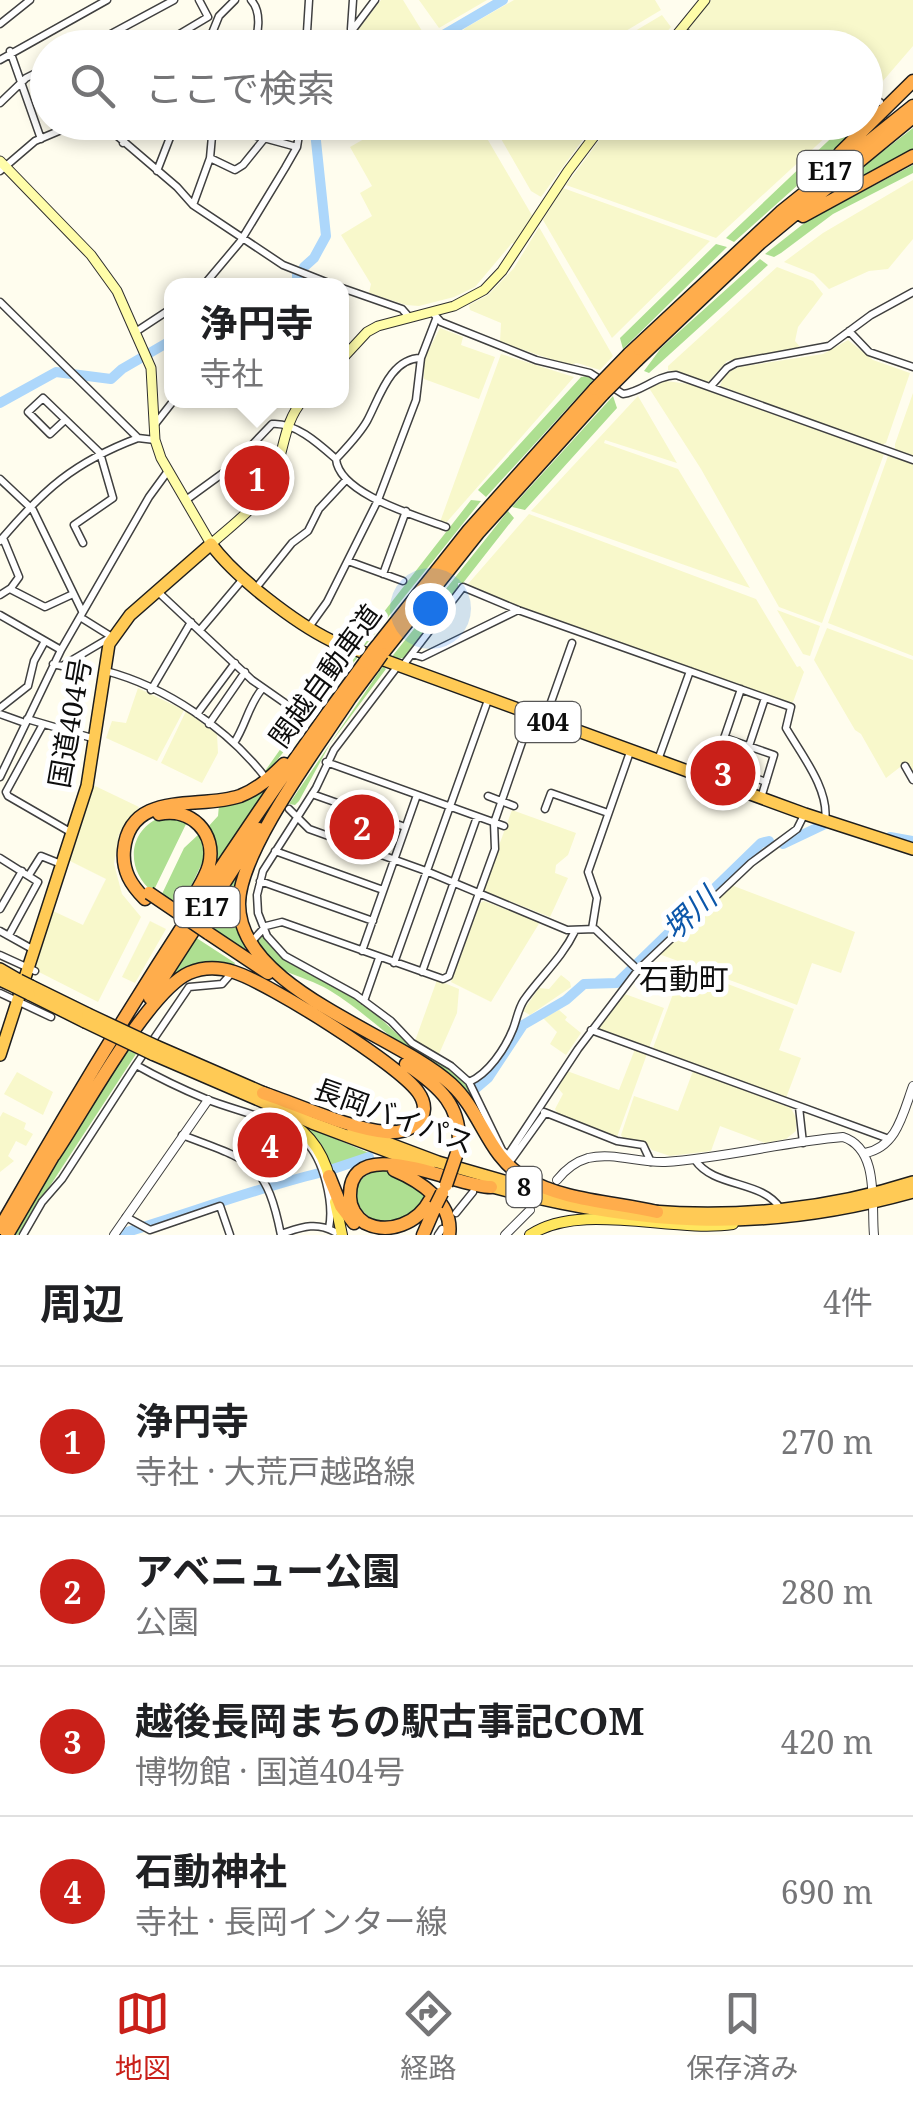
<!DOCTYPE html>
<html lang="ja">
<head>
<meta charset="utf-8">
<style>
	:root { --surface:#fff; --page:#f6f6f6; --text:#202124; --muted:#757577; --line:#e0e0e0; --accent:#c92019 }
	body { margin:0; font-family:"Noto Serif","Noto Sans JP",serif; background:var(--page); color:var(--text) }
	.you { position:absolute; left:430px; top:608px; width:35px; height:35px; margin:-25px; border:8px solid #fff; border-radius:50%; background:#1a73e8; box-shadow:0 0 0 15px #1a73e833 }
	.badge { display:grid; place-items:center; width:65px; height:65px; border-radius:50%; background:var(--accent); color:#fff; font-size:32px; font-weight:700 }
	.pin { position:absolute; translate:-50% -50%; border:5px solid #fff; box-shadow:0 2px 10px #0006 }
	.popup { position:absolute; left:164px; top:278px; width:185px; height:130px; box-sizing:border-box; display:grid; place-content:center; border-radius:20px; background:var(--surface); filter:drop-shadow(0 2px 8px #0005); font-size:32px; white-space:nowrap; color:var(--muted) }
	.popup b { font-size:38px; color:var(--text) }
	.popup::after { content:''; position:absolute; left:50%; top:100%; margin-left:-20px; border:20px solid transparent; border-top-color:var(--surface) }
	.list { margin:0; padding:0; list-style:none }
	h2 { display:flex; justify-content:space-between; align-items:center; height:130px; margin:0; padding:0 40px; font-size:42px }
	h2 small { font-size:32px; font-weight:400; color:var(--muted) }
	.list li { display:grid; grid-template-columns:65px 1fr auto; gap:30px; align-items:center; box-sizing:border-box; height:150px; padding:0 40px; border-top:2px solid var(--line) }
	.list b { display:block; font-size:38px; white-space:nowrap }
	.list p { margin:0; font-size:32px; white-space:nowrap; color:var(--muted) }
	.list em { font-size:32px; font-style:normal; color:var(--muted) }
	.icon { flex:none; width:55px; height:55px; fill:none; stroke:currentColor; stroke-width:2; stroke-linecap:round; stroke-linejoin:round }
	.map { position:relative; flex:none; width:913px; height:1235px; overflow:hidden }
	.search { position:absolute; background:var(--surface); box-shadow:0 5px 15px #0003; left:30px; right:30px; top:30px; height:110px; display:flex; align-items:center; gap:25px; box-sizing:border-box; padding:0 35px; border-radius:55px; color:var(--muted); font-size:38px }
	.sheet { height:730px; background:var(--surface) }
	nav { display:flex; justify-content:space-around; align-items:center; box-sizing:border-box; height:140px; border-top:2px solid var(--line); background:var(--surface); font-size:28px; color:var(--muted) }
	nav a { display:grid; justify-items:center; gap:5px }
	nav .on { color:var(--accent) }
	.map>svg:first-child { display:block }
	.farmland { fill:#f8f8cb }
	.green { fill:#ccedb4 }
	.forest { fill:#aedf91 }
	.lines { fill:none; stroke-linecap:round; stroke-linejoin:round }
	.river { stroke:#add7fb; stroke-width:10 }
	.minor-casing { stroke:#404040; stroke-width:9 }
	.tertiary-casing { stroke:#404040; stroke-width:10 }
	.secondary-casing { stroke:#2f2f2f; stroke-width:11 }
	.primary-casing { stroke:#1e1e1e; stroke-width:12 }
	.trunk-casing { stroke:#1e1e1e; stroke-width:14 }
	.motorway-casing { stroke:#1e1e1e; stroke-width:15 }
	.minor { stroke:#fff; stroke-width:6 }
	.tertiary { stroke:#fff; stroke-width:8 }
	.secondary { stroke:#fffda9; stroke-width:9 }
	.primary { stroke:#ffe65e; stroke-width:10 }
	.trunk { stroke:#ffca55; stroke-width:11 }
	.motorway { stroke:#ffad4c; stroke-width:12 }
	.trunk-bridge-casing { stroke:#1e1e1e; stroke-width:14; stroke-linecap:butt }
	.motorway-bridge-casing { stroke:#1e1e1e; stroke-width:15; stroke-linecap:butt }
	.trunk-bridge { stroke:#ffca55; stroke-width:11 }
	.motorway-bridge { stroke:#ffad4c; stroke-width:12 }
	.labels { text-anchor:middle; stroke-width:10; stroke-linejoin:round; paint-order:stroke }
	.shield { fill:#fff; stroke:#565656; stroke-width:2.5 }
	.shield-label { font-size:25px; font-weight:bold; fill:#0d0d0d }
	.street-label { font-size:28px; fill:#0d0d0d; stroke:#fff }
	.water-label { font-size:30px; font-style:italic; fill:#0c57aa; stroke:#fff }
	.neighbourhood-label { font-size:30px; fill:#0d0d0d; stroke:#fff }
</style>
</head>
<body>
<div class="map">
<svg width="913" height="1235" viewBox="0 0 913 1235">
	<rect width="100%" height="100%" fill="#fffdee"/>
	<path class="farmland" d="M381,0H403L427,39L411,47H345Z
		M419,0H487L439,28Z
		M514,0H655L661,10L599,47H451V40L467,27Z
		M711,0H913V46L870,96L866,95V48L736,47L687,30Z
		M662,15L671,27L654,47H608Z
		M355,123H478L533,217L516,244L512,243L475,287L454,297L419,306L406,305L369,293L371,284L341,235L372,216L360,193L372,186L350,147L364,139Z
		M492,123H595L541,197L531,191Z
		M612,123V122L841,123L716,238L566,185Z
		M913,180V239L888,269L869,271L829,289L814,274L784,262L823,233Z
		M563,188L710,241L612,338L543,220Z
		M539,227L613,356L600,370L577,363L568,365L500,342L501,323L470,310L469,305L488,295L514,268Z
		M777,267L813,281L823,294L798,327L795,341L801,348L727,361L708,382L668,370V366Z
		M440,328L463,337L461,345L495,357L479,399L424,379V359Z
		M848,340L873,360L910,373L886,443L882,445L720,386L725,374L739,367L823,354Z
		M501,354L574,377L445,524L440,522Z
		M666,381L689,384L884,454L822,623L779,607L701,469L649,388Z
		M913,393V456L895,450V444Z
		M638,396L677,463L605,440L604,443L678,469L750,588L531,511Z
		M888,456L913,464V656L828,623Z
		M529,514L756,599L797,667L800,666L804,672L793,702L788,703L469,588L468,584Z
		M777,610L820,626L810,656L803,654Z
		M827,628L913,660V774L904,764L886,778L861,734L855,730L814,660Z
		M138,688L184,710L157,761L106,738L112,721L126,723Z
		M186,711L217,734L218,753L202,783L161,763Z
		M91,784L139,807L119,834L114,864L122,894L141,917L98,1002L35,970L51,910L83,925L106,879L68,860Z
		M512,810L576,833L568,855L556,865L555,873L568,878L550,917L486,892L484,886Z
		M731,885L855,932L841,973L812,963L797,1005L659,954Z
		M484,901L540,922L491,1002L451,982L480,903Z
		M150,921L166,929L135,983L122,977Z
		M683,967L794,1009L779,1050L801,1058L786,1098L653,1048Z
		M561,975L570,982L571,987L530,1015L523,1011L539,988L549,989Z
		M437,980L459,989L457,1013L439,1054L415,1041Z
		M622,993L664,1008L649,1048L599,1029L598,1024Z
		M559,1010L567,1017L565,1020L581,1033L566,1055L550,1044L557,1032L543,1018Z
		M635,1049L647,1054L617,1137L558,1114L555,1109L563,1094L558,1088L567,1071L619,1090Z
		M693,1071L791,1108L796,1118V1131L786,1139L765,1143L720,1126L711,1151L670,1156L652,1150L646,1143L623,1138L621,1135L634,1096L678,1111Z
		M17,1072L53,1092L43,1115L4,1094Z
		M3,1112L26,1123L24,1129L33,1134L26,1146L16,1141L8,1156L14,1161L0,1172V1117Z"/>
	<path class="green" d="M347,810L386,825L379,844L341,833L338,827Z"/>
	<path class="forest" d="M873,102L883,109L734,242L726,238L847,123L866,122V106Z
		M913,128V150L823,198Z
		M913,165V173L833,214L781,253L774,257L765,254L807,221Z
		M716,244L727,247L623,349L620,338Z
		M760,259L768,265L649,373L644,371L661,348Z
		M588,376L594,379L486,497L478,490L581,377Z
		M613,396L617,408L525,510L512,507Z
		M471,500L481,501L365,646L362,640Z
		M508,511L514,518L463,583H458V588L404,658L390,659Z
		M352,655L358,657L267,773L265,771L324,687Z
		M383,666L386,669L330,744L299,801L295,805L289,804Z
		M267,784L269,787L207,878V828L218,816L219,805Z
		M159,818L188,820L153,892C126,871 127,832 159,818Z
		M200,833L205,857L180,909L161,896L184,848Z
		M247,858L235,912L246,947L243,953L203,925Z
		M262,936L285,960L356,996L406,1042L455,1071L471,1092L494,1141C485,1125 479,1107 468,1093C452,1072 424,1063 404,1047C378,1027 358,1008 329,990C301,973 268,975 257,938Z
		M195,937L235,963L233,967L165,984Z
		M128,1050L136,1054L18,1235H14L49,1173Z
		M310,1128L369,1153L371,1155L332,1168L322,1145L308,1130Z
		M379,1170C396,1172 417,1183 425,1199L413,1216L382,1224C353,1213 343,1180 379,1170Z"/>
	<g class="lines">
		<path class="river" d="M421,48L503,0
			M304,267L314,258L326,236L314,122
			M297,286V275
			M0,403L56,372L111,379L122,369L172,340
			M890,837L913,841
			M783,844L823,825
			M474,1090L488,1078L523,1025L566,1000L584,984L617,983L761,843L769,841
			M400,1128L416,1116
			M333,1169L369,1157
			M117,1235C185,1215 250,1190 319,1173"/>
		<g class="minor-casing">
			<path id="minor" d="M251,0C262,12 259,34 252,48
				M0,24L30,0
				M351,29L353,0
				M680,31L726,48
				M257,38L280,48
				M85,48L174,0
				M156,48L208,17L199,0
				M206,48L219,16L235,0
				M306,48L309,0
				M339,48L375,0
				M10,51L41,139
				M0,60L107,0
				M866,97L880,102
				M0,103L26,78L48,67
				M101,122L177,187L193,205L283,265L336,286
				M205,122L297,147
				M123,143L131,122
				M210,158L235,170L243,165L264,139
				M0,171L35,141L80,122
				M157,171L176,122
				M193,205L210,158L213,125
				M203,286L240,242L285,168L297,147L301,122
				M342,288L402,309L409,317
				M0,302L138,438L155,440
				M432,312L441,322L536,360L590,373L623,394C642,392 655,376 676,375L913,460
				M137,331L172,308
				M849,331L869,352L913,367
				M711,386L727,368L736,363L829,346L871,315L913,292
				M65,420L50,434L28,412L43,398L100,453L113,498L74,525L83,543
				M156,423L174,400
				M336,459C347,447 359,435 367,421C379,399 390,358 421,358
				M0,479L33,510L82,611
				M186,500L230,468L272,424C295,422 319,444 336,459C339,494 417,516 446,527
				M0,541C43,490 74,462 138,438
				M348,561L403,581
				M383,574L406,511
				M256,588L292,543L308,531L319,509L346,480
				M10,589L45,607L73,594
				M156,590L252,680L302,715
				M0,595L11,588L19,577L3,538
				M0,615L61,650
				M80,617L112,637
				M309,627L327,602L378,500L416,400L421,358L436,319
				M200,630L243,579
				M412,654L422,657L518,610
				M53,664L62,666L111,637
				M397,667L334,750L316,788L263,871L257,895L258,913L267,936L285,956L356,995L391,1021L412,1043L451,1066L469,1082C488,1074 505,1049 513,1029C517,1019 518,1009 524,1000C541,976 562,958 575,931
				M401,668L463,587L518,610L791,707L786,728C801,754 830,790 825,821
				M106,671C166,687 227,728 265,777
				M151,690L191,622
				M0,708L28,686L34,661L45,641
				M0,714L25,723
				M197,714L235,663
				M27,719L92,738
				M545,719L572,643
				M209,724L245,672
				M42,726L6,792L8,796L72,833
				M725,738L774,755L761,798
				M234,743C246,725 248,706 262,689
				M749,746L765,698
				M658,760L690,671
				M326,762L504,826
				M716,764L766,782
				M905,766L913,780
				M0,777L61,650L149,497L168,471
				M710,779L741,689
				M312,794L405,827
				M488,796L514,806
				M289,809L309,829L426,871L567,930L595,929L638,970
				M545,809L551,793L608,813
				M275,851L383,890
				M0,858L38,882L9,935
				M29,875L41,856L61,864
				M260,881L373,921
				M0,909L22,871
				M592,929L597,898L588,872L630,752
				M0,931L34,950
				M254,939L266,926L282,922L443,979L449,976L495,849L494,823L531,716
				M362,951L417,795
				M0,955L35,971
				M394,963L488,700
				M422,972L477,817
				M0,993L51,1017
				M364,1001L379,958
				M591,1030L889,1139
				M136,1065L189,987L222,984L229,976
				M469,1082L502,1150L512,1159L545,1113
				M799,1107L803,1143
				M544,1112L617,1141L643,1145L651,1162
				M182,1135C250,1161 266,1160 281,1235
				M510,1152L578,1049L638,970L751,863L797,829L804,815
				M695,1160C714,1188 762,1180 780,1208
				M456,1213L473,1192
				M126,1217L150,1230L220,1206L230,1235
				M281,1234C300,1228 315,1221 335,1232
				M23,1235L42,1202L62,1179L136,1065C159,1078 182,1089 206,1099C238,1112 279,1118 305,1141C324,1159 334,1204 329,1228
				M438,1235L442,1229"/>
		</g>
		<g class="tertiary-casing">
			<path id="tertiary" d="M865,1153C897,1147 903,1113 913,1086
				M557,1180C565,1170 574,1162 588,1158C613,1152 639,1163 665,1162C725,1158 783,1142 843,1137C880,1149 871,1204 874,1235
				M114,1235L208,1100
				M505,1235L530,1210"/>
		</g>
		<g class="secondary-casing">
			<path id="secondary" d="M666,48L705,0
				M0,161L91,255L117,291L151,368L155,440L161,458L211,544C232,525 258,507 271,481C285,454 282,424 303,400
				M342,359L367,332L378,326L454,306L484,290L502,271L568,171L605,122"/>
		</g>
		<g class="primary-casing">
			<path id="primary" d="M273,1112C304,1127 322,1147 330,1180
				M335,1202L342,1235
				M530,1235C581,1201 671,1233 733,1224"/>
		</g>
		<g class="trunk-casing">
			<path id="trunk" d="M0,969L19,980
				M0,980L15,987
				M31,986L88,1014
				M29,994L85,1022
				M156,1046L271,1096
				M152,1054L312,1123L429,1167
				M0,1055L87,786L109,644L130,615L211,544C235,577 295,623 332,641L805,814L913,849
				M353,1130L438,1162L549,1194
				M485,1185C637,1226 759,1235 913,1192
				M651,1211C738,1218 829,1209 913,1182"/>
		</g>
		<g class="motorway-casing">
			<path id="motorway" d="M840,153L913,81
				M803,216L913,156
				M629,354L782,211L913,106
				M637,360L760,243L913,117
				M373,651L469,530L595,389
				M382,654L478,533L603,394
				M350,698C320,744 239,851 239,904C239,989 397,1034 451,1084C482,1112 487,1156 525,1178C563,1201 615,1202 657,1212
				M347,702L373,667
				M159,814C191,807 217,833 209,865C206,876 200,885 195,894
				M145,899C131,885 122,871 124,850C130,789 200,810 240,796C258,789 271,777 284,764
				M208,933L268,973
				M150,998L259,829
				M406,1064C439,1086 464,1107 458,1150
				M54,1155C83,1113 147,992 189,973C203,967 219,967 234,972C269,983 398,1064 418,1092C436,1117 410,1135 386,1132C350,1129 299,1105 263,1093
				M394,1170C420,1181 454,1203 449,1235
				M329,1176L341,1206L354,1223
				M430,1200C418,1223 389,1235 365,1223C356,1217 350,1207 350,1197C348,1129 459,1188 491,1187
				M0,1228C111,1033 231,843 365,662
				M7,1235L56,1151
				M423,1235L436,1205"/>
		</g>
		<use href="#minor" class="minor"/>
		<use href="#tertiary" class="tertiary"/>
		<use href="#secondary" class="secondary"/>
		<use href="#primary" class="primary"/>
		<use href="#trunk" class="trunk"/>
		<use href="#motorway" class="motorway"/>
		<g class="trunk-bridge-casing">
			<path id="trunk-bridge" d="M19,980L31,986
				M15,987L29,994
				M88,1014L156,1046
				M85,1022L152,1054"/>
		</g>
		<g class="motorway-bridge-casing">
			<path id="motorway-bridge" d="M595,389L629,354
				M603,394L637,360
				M365,662L373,651
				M373,667L382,654
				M149,893L208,933
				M446,1185L458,1150
				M436,1205L442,1193"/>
		</g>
		<use href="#trunk-bridge" class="trunk-bridge"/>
		<use href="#motorway-bridge" class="motorway-bridge"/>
	</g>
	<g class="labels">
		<g class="shield">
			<rect x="797.5" y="151" width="65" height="40" rx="8"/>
			<rect x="515.5" y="702" width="65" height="40" rx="8"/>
			<rect x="174.5" y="887" width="65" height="40" rx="8"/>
			<rect x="506.5" y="1167" width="35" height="40" rx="8"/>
		</g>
		<g class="shield-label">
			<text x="830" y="180">E17</text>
			<text x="548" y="731">404</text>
			<text x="207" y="916">E17</text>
			<text x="524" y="1196">8</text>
		</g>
		<g class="street-label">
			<text transform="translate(325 676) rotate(-54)" y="10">関越自動車道</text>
			<text transform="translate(70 723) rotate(-80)" y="10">国道404号</text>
			<text transform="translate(394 1116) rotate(20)" y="10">長岡バイパス</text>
		</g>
		<g class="water-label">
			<text transform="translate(690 914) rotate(-43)" y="10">堺川</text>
		</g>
		<g class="neighbourhood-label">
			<text x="684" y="990">石動町</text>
		</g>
	</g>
</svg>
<div class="you"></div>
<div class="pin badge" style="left:257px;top:478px">1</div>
<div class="popup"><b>浄円寺</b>寺社</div>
<div class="pin badge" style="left:362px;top:827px">2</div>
<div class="pin badge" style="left:723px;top:773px">3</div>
<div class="pin badge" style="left:270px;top:1145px">4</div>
<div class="search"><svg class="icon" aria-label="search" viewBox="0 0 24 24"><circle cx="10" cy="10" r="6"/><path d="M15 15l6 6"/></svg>ここで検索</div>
</div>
<section class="sheet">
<h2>周辺<small>4件</small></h2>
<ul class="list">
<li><span class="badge">1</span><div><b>浄円寺</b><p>寺社 · 大荒戸越路線</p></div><em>270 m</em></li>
<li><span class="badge">2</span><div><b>アベニュー公園</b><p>公園</p></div><em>280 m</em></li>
<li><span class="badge">3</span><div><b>越後長岡まちの駅古事記COM</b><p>博物館 · 国道404号</p></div><em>420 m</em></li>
<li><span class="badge">4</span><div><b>石動神社</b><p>寺社 · 長岡インター線</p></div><em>690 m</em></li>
</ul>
</section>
<nav>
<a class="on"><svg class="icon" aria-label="map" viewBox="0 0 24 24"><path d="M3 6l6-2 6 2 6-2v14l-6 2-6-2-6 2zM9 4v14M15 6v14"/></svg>地図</a>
<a><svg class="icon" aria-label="directions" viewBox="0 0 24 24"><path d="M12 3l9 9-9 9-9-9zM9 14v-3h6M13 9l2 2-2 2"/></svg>経路</a>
<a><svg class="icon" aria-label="saved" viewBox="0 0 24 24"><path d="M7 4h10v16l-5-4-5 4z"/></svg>保存済み</a>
</nav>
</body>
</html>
